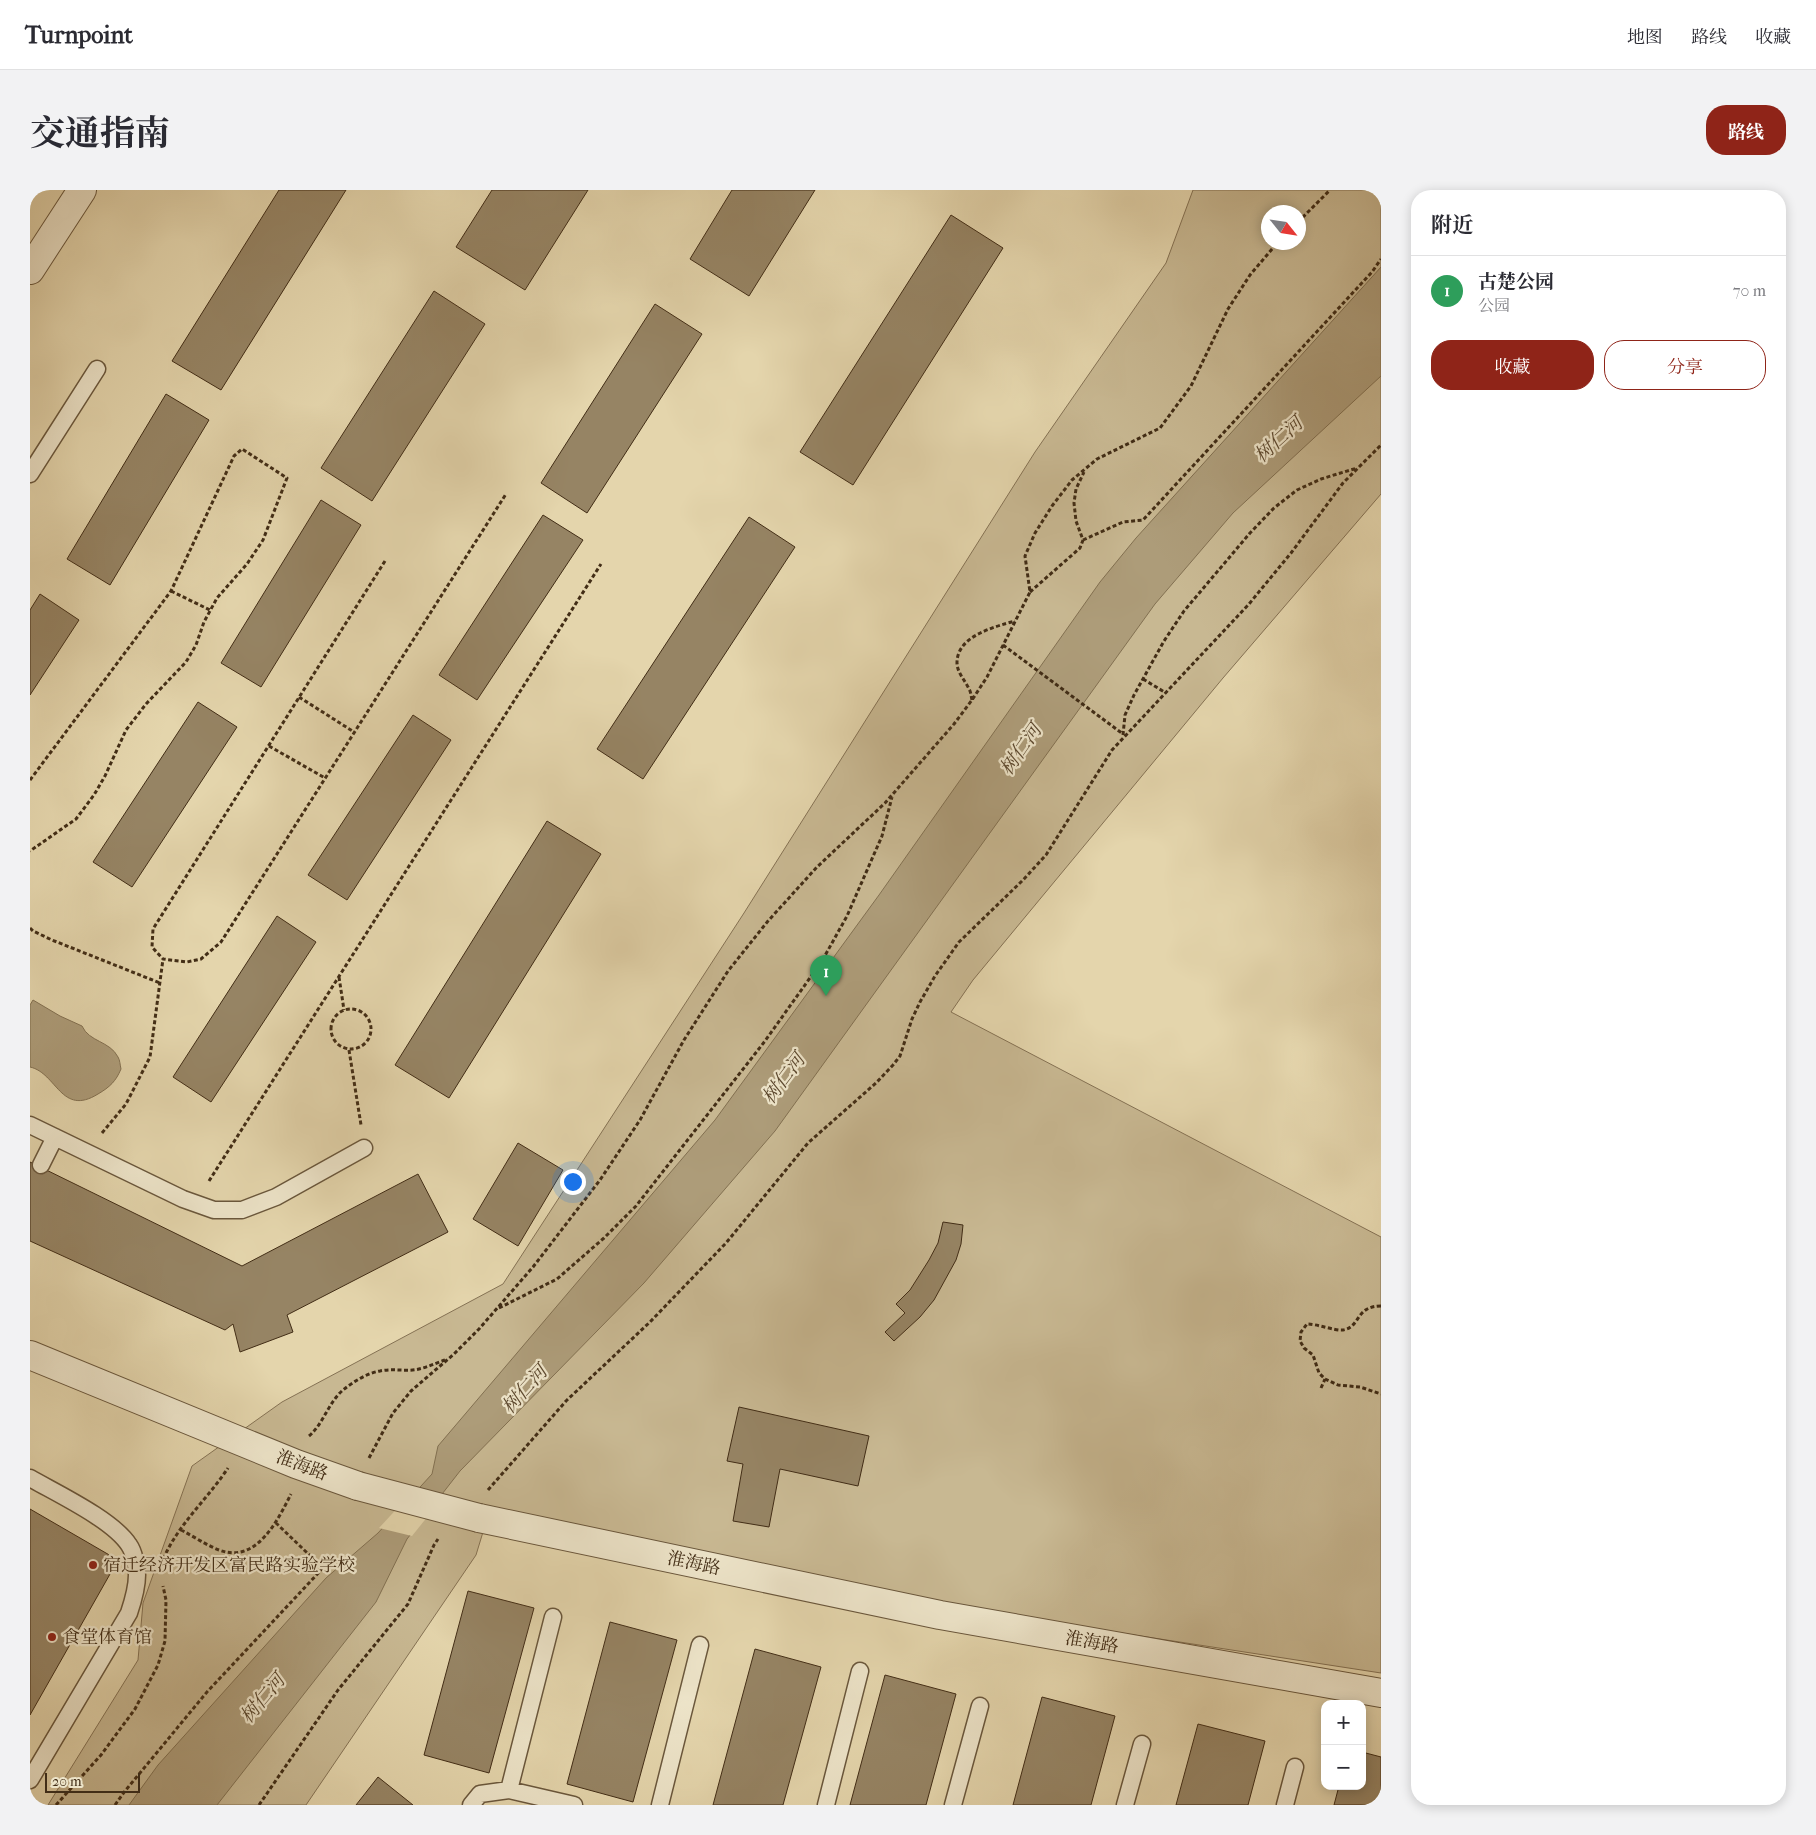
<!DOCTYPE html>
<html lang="zh">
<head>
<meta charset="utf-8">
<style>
	:root { --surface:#fff; --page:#f2f2f3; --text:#2b2b33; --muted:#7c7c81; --line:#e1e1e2; --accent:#8f2418 }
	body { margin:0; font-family:"IM FELL French Canon","Noto Serif SC",serif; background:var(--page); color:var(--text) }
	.controls { position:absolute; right:15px; bottom:15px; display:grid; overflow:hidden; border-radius:10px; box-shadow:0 2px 12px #0003 }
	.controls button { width:45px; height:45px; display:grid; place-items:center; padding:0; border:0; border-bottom:1px solid var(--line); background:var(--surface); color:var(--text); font:25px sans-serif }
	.compass { position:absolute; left:1231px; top:15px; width:45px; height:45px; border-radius:50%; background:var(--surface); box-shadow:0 2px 12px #0003; rotate:120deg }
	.scale { position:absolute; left:15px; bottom:12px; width:95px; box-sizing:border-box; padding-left:5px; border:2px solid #422d16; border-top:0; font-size:14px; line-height:18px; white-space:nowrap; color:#422d16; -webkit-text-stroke:4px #ede4c9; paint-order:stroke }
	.you { position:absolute; left:542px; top:991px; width:18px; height:18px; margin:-12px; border:4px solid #fff; border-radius:50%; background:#1a73e8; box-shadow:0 0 0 8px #1a73e833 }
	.badge { display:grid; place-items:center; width:32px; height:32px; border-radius:50%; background:var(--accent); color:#fff; font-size:16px; font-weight:700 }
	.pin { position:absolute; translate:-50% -41px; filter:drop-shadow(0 1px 2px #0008) }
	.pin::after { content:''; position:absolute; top:26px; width:18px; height:15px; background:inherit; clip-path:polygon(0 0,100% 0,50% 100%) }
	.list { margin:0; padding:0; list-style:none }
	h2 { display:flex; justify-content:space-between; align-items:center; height:65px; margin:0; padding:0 20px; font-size:21px }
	h2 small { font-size:16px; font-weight:400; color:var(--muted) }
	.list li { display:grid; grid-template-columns:32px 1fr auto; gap:15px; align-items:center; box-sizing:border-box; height:70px; padding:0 20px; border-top:1px solid var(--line) }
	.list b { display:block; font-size:19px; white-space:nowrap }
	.list p { margin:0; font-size:16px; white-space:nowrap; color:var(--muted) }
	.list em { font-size:16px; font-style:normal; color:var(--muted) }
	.actions { display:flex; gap:10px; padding:15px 20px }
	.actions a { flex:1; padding:11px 0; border:1px solid var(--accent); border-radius:20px; text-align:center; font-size:18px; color:var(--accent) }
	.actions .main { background:var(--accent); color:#fff }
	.map { position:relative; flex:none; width:1351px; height:1615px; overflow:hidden; border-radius:20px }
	header { display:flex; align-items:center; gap:30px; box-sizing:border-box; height:70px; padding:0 25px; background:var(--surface); border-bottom:1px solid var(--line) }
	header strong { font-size:24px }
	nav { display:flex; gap:28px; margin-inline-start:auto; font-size:18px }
	.intro { display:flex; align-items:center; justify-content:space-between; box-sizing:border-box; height:120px; padding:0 30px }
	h1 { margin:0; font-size:35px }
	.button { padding:12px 22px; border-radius:20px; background:var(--accent); color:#fff; font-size:18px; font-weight:700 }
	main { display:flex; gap:30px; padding:0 30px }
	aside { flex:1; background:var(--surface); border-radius:20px; box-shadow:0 2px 12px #0003 }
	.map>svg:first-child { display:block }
	.green { fill:#c8b892; stroke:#857254; fill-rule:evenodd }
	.water { fill:#ad9c79; stroke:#827051 }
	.pier { fill:#e4d5ac }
	.building { fill:#968464; stroke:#422d16 }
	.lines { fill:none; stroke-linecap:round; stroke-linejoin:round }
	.service-casing { stroke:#6a573c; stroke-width:19 }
	.minor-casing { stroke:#6a573c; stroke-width:30 }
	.tertiary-casing { stroke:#6a573c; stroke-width:30 }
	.path { stroke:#422d16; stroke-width:3; stroke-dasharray:4 2.5; stroke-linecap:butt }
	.service { stroke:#ede4c9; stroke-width:16 }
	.minor { stroke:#ede4c9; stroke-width:28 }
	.tertiary { stroke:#ede4c9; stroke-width:28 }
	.minor-bridge-casing { stroke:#6a573c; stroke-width:30; stroke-linecap:butt }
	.minor-bridge { stroke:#ede4c9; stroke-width:28 }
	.poi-dot { fill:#8f2418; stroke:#ede4c9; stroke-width:2 }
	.labels { text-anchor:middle; stroke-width:4.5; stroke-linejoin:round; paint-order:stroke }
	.street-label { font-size:18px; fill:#422d16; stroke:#ede4c9 }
	.poi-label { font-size:18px; fill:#422d16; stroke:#ede4c9; text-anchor:start }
	.water-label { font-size:19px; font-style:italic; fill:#5d492f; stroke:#ede4c9 }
</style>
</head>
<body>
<header>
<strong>Turnpoint</strong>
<nav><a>地图</a><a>路线</a><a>收藏</a></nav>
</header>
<div class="intro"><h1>交通指南</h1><a class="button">路线</a></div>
<main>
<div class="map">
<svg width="1351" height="1615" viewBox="0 0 1351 1615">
	<rect width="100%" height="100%" fill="#e4d5ac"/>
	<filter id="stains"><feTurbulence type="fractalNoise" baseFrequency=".004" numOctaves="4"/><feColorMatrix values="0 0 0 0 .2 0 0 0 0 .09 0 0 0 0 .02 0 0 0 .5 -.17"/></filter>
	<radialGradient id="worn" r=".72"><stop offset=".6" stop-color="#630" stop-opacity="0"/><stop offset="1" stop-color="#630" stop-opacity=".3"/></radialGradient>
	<path class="green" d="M1163,0H1351V304L1193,488L943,790L921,822L1351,1047V1483L870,1409L460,1319L446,1365L276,1615H18L108,1470L113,1413L162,1276L252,1212L473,1094L714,723L1005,262L1136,73ZM1238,22H1268V52H1238Z"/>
	<path class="water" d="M1351,77V186L1203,323L1125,414L745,941L614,1093L430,1281L377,1349L346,1412L187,1615H99L128,1575L296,1388L348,1343L402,1284L408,1256L685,930L849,705L1070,392L1106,348Z
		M3,810L30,826L52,836C59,852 80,851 88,867C90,870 90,875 91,879C86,891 80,897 68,904C31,927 27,883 0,877V815Z"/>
	<path class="pier" d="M385,1299L414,1306L382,1346L349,1338Z"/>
	<path class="building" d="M249,0H316L191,200L142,171Z
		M462,0H558L495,100L426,57Z
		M702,0H785L719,106L660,69Z
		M921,25L973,58L823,295L770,262Z
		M404,101L455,134L342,311L291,278Z
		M625,114L672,144L557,323L511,293Z
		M136,204L179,230L80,395L37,369Z
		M291,310L331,335L231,497L191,473Z
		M513,325L553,350L447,510L409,485Z
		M719,327L765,357L613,589L567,559Z
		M10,404L49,430L0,505V420Z
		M168,512L207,537L102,697L63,672Z
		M383,525L421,550L317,710L278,685Z
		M517,631L571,664L419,908L365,875Z
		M247,726L286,752L181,912L143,887Z
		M488,953L533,980L488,1056L443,1029Z
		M0,972L212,1076L388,984L418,1042L257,1125L263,1142L210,1162L203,1134L195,1140L0,1051Z
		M913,1032L933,1035L931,1054L926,1070L904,1110L890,1127L864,1151L855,1142L875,1123L866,1114L880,1100L899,1070L908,1053Z
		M709,1217L839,1246L828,1296L750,1279L739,1337L703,1331L713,1274L697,1271Z
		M0,1319L88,1370L0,1525Z
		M438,1401L504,1418L459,1583L394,1565Z
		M580,1432L647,1450L603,1612L537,1594Z
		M725,1459L791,1477L753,1615H683Z
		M855,1485L926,1504L896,1615H820Z
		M1012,1507L1085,1526L1061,1615H983Z
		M1168,1534L1235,1551L1218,1615H1146Z
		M1332,1562L1351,1567V1615H1304L1309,1596H1332Z
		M348,1587L383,1615H326Z"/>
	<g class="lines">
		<g class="service-casing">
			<path id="service" d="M0,284L67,179
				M0,935L153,1009L184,1020H212L246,1007L334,958
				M11,975L25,947
				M0,1288C28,1304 83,1330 99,1355C104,1362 107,1377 107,1385C107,1398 103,1411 99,1423L0,1590
				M479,1600L523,1427
				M441,1615L450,1604L479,1600L544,1615
				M630,1615L670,1455
				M796,1615L830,1481
				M923,1615L950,1516
				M1095,1615L1112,1554
				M1255,1615L1265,1577"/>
		</g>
		<g class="minor-casing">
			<path id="minor" d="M0,1165L266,1274L328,1296
				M449,1328L910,1425L1351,1503"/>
		</g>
		<g class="tertiary-casing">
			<path id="tertiary" d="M0,80L52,0"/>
		</g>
		<path class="path" d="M1268,32L1300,0
			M1053,350L1093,332L1113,330L1342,82L1351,69
			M355,371L123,739L122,757L133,769L157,772L171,769L191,752L476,304
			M141,401L180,420
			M1000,402L1050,358L1053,350L1046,331L1044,313L1046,299L1054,282
			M973,455L1093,544
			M1113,489L1136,503
			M269,507L324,542
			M942,510C941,506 941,502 939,499C935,490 928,484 927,474C926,446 964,437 985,431
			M1093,545L1095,525L1104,505L1134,451L1154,421L1220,343L1244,318L1267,300L1291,289L1327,278
			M239,556L295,588
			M0,590L141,401L204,266L212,259L257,288L233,350L217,374L187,408L174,432L166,455L156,472L116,514L96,540L75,586L64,605L46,629L0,661
			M0,738L3,741L22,750L130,793
			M309,787L314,820
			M301 839a20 20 0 1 1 40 0a20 20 0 1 1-40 0Z
			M319,860L331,935
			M72,943L96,914L120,867L133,769
			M179,991L571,374
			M1351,1116C1325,1116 1331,1137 1313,1140C1305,1141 1288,1134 1277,1134L1271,1142L1270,1151L1274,1158L1283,1165L1289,1183L1295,1189L1308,1195L1330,1197L1351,1204
			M469,1118L527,1089L574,1048L606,1016L735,851L792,771L817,726L852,646L862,607
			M1291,1198L1295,1189
			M279,1246C294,1233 298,1213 313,1200C323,1192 337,1183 350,1181C363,1178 377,1182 389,1179C398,1177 406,1173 415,1170
			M339,1268L363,1223L381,1201L424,1164L449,1139L503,1077L570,990L610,930L654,850L698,781L738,731L787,677L855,613L924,534L942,510L957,487L1000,402L995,366L1005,343L1022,316L1042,290L1067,269L1130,238L1161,196L1198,119L1220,85L1248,52
			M458,1300L536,1211L620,1132L696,1053L778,953L846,893L863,875L870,866L882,829L890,812L905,786L929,752L993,690L1016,665L1082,560L1219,414L1261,363L1313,293L1351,255
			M151,1340C163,1346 176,1355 189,1360C226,1374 247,1332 261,1304
			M131,1375C144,1338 177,1310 198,1278
			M26,1615L71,1565L105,1519L128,1475L135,1451L136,1410L133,1396
			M85,1615L95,1601L177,1502L293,1378L246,1333
			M229,1615L308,1500L378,1414L404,1355L408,1349"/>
		<use href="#service" class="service"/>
		<use href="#minor" class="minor"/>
		<use href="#tertiary" class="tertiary"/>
		<g class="minor-bridge-casing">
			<path id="minor-bridge" d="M328,1296L449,1328"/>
		</g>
		<use href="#minor-bridge" class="minor-bridge"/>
	</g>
	<g class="poi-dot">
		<circle cx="63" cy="1375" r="5"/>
		<circle cx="22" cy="1447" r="5"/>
	</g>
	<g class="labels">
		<g class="street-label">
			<text transform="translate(272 1275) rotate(21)" y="6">淮海路</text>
			<text transform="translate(664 1373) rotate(12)" y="6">淮海路</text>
			<text transform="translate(1062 1452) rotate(10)" y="6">淮海路</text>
		</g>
		<g class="poi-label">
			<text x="73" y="1381">宿迁经济开发区富民路实验学校</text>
			<text x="32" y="1453">食堂体育馆</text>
		</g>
		<g class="water-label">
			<text transform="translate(1248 249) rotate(-42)" y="7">树仁河</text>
			<text transform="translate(990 559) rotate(-55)" y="7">树仁河</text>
			<text transform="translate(753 888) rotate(-53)" y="7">树仁河</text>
			<text transform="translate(494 1199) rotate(-48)" y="7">树仁河</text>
			<text transform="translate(232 1508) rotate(-50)" y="7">树仁河</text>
		</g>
	</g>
	<rect width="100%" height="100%" filter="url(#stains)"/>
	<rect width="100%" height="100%" fill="url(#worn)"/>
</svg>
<div class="controls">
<button>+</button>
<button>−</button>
</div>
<svg class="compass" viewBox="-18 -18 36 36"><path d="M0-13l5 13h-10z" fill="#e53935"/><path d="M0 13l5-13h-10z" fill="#7c7c81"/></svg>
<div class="scale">20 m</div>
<div class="you"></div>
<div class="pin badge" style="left:796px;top:806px;background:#2e9e5b">1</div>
</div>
<aside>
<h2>附近<small></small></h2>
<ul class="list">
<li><span class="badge" style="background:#2e9e5b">1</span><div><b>古楚公园</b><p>公园</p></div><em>70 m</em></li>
</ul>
<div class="actions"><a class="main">收藏</a><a>分享</a></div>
</aside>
</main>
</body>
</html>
